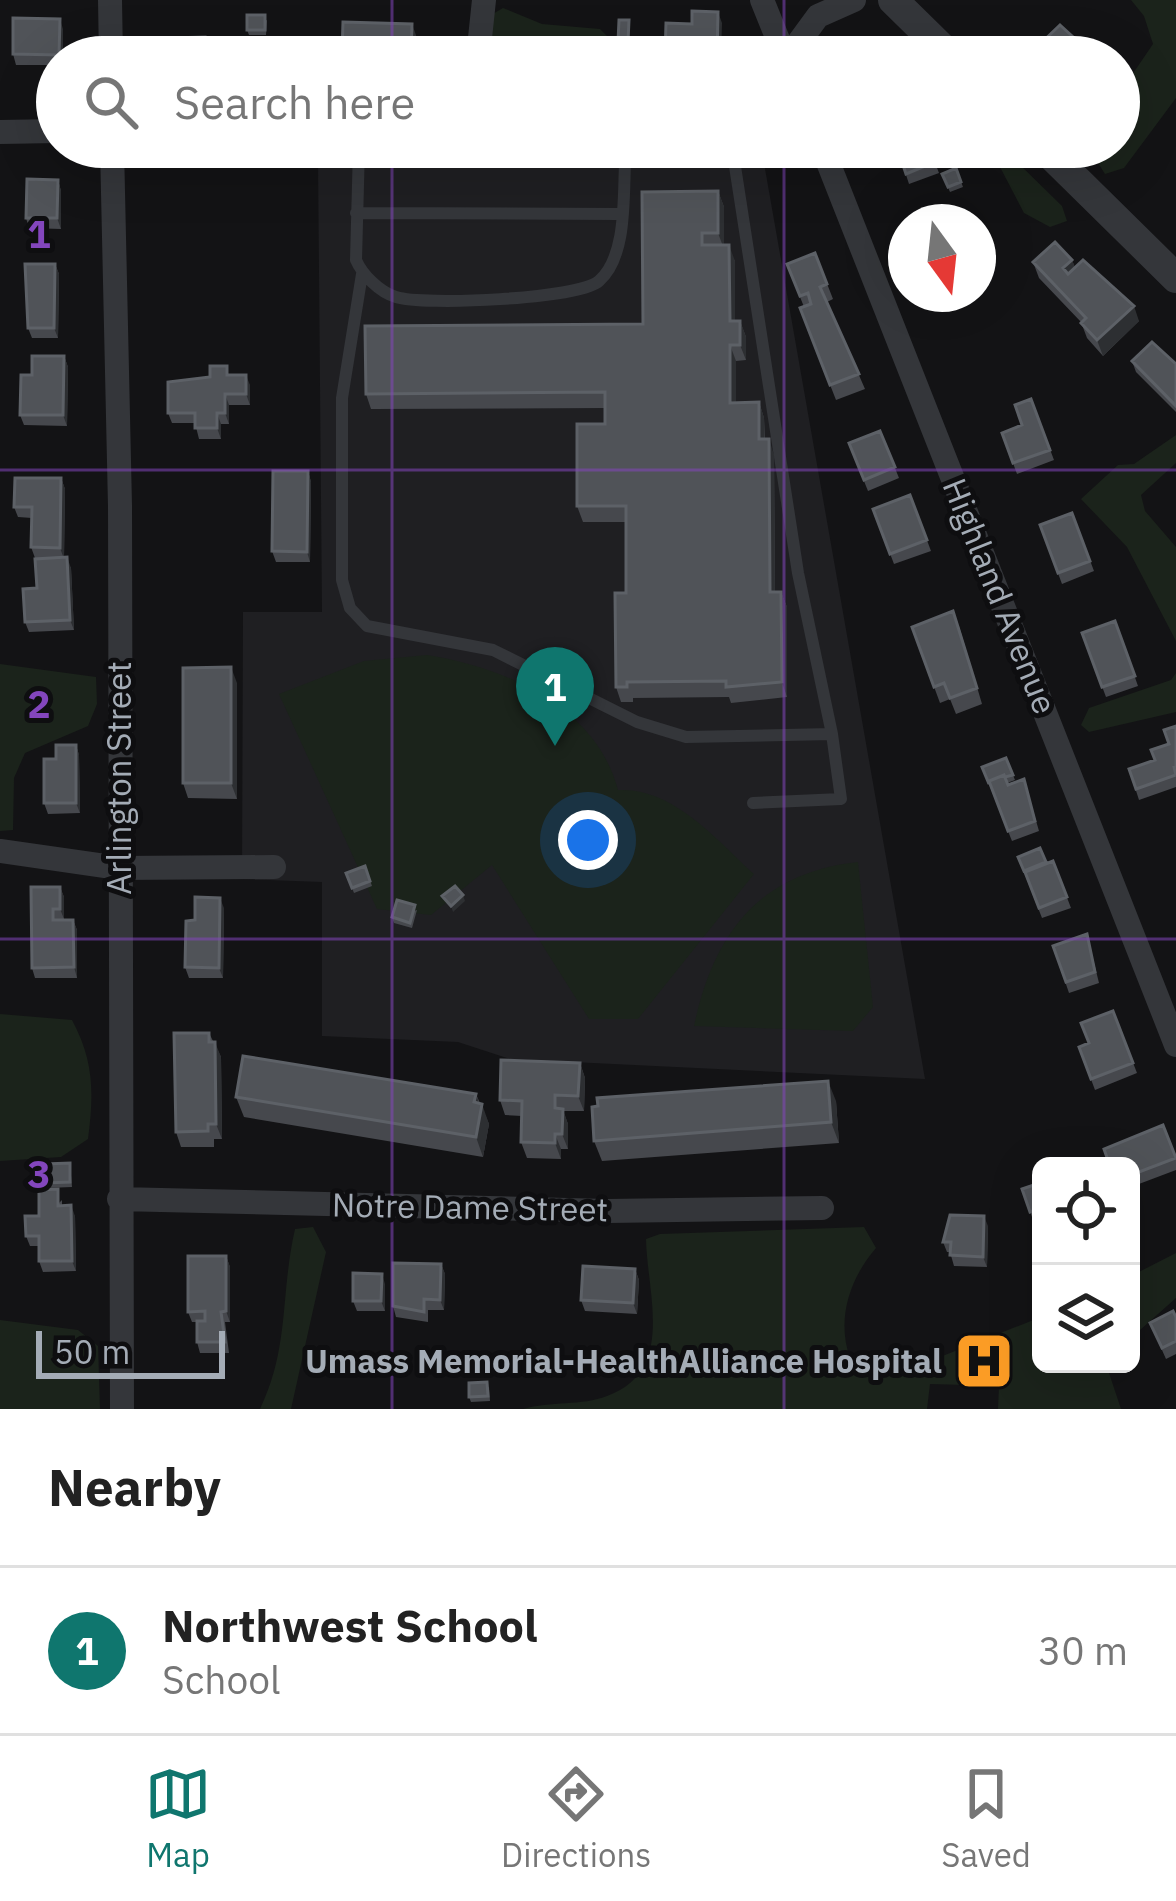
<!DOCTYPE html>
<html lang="en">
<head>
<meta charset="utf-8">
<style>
	:root { --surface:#fff; --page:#f2f2f2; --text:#222; --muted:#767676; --line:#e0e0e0; --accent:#0f766e }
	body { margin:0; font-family:"IBM Plex Sans",sans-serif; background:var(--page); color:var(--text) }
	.controls { position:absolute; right:36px; bottom:36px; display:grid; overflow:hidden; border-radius:18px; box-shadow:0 12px 48px #0002 }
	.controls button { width:108px; height:108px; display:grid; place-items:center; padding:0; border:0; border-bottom:3px solid var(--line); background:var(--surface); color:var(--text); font:60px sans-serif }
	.compass { position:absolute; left:888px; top:204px; width:108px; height:108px; border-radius:50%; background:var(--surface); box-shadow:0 12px 48px #0002; rotate:165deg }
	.scale { position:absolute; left:36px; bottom:30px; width:189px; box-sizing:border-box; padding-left:12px; border:6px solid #a4acb6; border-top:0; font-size:33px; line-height:42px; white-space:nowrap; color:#a4acb6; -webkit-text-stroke:9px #0e0e10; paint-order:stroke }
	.you { position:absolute; left:588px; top:840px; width:42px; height:42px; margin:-30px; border:9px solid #fff; border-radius:50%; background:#1a73e8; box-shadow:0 0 0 18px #1a73e833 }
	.badge { display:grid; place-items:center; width:78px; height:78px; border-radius:50%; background:var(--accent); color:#fff; font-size:39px; font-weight:700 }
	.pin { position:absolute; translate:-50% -99px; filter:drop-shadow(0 3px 6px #0008) }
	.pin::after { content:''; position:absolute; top:63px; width:42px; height:36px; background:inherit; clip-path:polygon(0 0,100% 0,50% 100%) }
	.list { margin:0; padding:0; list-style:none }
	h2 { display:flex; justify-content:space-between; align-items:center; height:156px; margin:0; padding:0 48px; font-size:51px }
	h2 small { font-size:39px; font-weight:400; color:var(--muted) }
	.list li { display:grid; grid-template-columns:78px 1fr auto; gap:36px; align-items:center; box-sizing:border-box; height:168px; padding:0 48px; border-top:3px solid var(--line) }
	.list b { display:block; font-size:45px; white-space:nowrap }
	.list p { margin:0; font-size:39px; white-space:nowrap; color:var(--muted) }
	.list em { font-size:39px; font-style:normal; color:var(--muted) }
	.icon { flex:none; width:66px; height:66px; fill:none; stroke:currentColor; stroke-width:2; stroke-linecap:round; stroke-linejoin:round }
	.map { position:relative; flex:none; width:1176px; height:1409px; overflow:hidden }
	.search { position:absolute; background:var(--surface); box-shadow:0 12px 48px #0002; left:36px; right:36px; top:36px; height:132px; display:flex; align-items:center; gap:30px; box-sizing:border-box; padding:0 42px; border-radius:66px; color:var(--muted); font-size:45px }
	.sheet { height:324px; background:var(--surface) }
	nav { display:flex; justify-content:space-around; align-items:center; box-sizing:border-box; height:168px; border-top:3px solid var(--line); background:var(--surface); font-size:33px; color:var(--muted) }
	nav a { display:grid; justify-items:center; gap:6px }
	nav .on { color:var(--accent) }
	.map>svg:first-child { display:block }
	.built { fill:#1f1f22 }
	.green { fill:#1b231b }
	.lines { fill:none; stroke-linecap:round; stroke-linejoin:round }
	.service { stroke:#34363a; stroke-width:12 }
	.minor { stroke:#34363a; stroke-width:24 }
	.tertiary { stroke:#34363a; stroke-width:30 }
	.wall { fill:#46484d }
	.shaded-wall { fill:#2d2f32 }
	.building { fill:#505358; stroke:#5d6167; stroke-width:3 }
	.grid { fill:none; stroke:#8346bd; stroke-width:3; stroke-opacity:0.55 }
	.labels { text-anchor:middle; stroke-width:10; stroke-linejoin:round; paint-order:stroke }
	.street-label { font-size:33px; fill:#a4acb6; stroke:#0e0e10 }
	.poi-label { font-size:33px; font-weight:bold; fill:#a4acb6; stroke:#0e0e10; text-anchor:end }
	.grid-label { font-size:39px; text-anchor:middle; font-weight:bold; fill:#8346bd; stroke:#0e0e10; stroke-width:10; stroke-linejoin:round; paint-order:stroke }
</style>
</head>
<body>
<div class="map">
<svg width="1176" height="1409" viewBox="0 0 1176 1409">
	<rect width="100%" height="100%" fill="#131315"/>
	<path class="built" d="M318,160L764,163L925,1079L510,1059L458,1042L322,1036V882L242,879L243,612H322Z"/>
	<path class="green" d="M1131,0H1176V98L1124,168L1105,174L1088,147H1119V94L1153,44L1144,16Z
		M503,8L542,24L600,29L610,39L609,57H489L491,15Z
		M1014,159L1062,206L1067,221L1050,227L1024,213L1000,167Z
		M1176,435V463L1141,495L1145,511L1176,547V641L1127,547L1081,499L1118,465L1134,464Z
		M427,655C504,667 596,706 618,790C673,787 717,840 754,874L638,1019H589L492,865L431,915L377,909L279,694L364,661Z
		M0,664L96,677L97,704L88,726L25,753L14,778L13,830L0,831Z
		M1176,673V712L1089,732L1081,725L1089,708L1171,680Z
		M858,862L873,1007L853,1031L694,1026C714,933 759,873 858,862Z
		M0,1014L72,1020C94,1061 94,1093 88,1139L61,1157L0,1161Z
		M313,1227L326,1252L291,1409H260C290,1346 280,1295 295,1229Z
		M864,1227L876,1248C850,1278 836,1319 850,1358L935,1359L1041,1317V1364H1106L1121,1409H998L999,1386L930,1384L927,1409H523C550,1401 582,1406 607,1396C676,1371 647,1294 646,1239L660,1234Z
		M1176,1253V1298L1131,1338V1276Z
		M0,1320L78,1330L98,1346L100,1409H0Z"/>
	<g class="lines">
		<path class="service" d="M359,147L356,260C362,274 379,292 396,297C423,306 579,299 599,281C630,254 622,186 626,147
			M732,147L798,573L832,734
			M356,213L620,214
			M362,274L342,398V580L350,608L367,626L493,650L637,722L686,737L832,734L841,799L753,803"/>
		<path class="minor" d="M110,0L111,57
			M762,0L785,57
			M478,57L484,0
			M788,57L818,16L854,0
			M0,132L57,131
			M112,147L120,506L122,1409
			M822,147L1176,1045
			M0,851L119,868L274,867
			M119,1199L608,1211L822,1208"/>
		<path class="tertiary" d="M893,0L951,57
			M1043,147L1176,278"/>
	</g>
	<path class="wall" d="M267,20L266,35H249L247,30Z
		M63,29V57H57V65H16L13,54Z
		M416,35L415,57H343L342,53Z
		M897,147H929L939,173L909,184Z
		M956,168L963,187L950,192L942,174Z
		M58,180L61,191V229L29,228L26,218Z
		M718,191L724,207V245L735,261V321H740L746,337V360L736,361V403L759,402L764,418L765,439L774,455L775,592H781L787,607V697L731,703L729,697L633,698V702H621L616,687L626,593V522H583L577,506L605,424V408L371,409L366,394L643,324Z
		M815,253L833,299L827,302L865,389L836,400L800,308L804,307L787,264Z
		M1072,260L1075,268L1139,321L1103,356L1087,338L1081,322L1039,278L1033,262Z
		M55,264L59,274L58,338H32L28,328Z
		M64,356L68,367L67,426L24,425L20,415L32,375Z
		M1132,361L1176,364V412L1136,372Z
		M230,375L250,385V405H229V424H221V439H199L195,423H172L168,413Z
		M1031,399L1054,460L1017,474L1002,433L1022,425Z
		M880,431L899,478L868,491L849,444Z
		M308,471L311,482L310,562H276L272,551Z
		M61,478L65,489L64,558L71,568L74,630L29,632L25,622L37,588L53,558H35L31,547L32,518L18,517L14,507Z
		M910,495L931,551L894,564L873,509Z
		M1072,513L1094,571L1062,584L1040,525Z
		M1115,621L1138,686L1106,697L1082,633Z
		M959,626L982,704L956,714L950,699L940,703L912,627Z
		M237,683V799L188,798L183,783Z
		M1176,726V787L1139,800L1129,769L1155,760L1169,744Z
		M76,745L79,755L80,813L48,814L44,803Z
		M1006,758L1015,780L1007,783L1008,785L1024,779L1039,831L1012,841L982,767Z
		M1040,848L1047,864L1053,861L1071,908L1042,918L1018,857Z
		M365,866L372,886L354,893L346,873Z
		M60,887L64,897V919L73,920L77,930V978H35L32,968Z
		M224,908L223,978H189L185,967L195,920Z
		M417,910L412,928L394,923L392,917Z
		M1087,934L1099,983L1069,993L1053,946Z
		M1113,1011L1137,1073L1095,1090L1079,1047L1089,1043Z
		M209,1033L221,1057L222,1139H214V1147H181L176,1132Z
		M580,1063L585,1078L584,1111H563L568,1124V1149H561V1159L527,1158L521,1142L522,1116L505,1115L500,1100Z
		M476,1094L489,1124L483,1157L244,1117L236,1097Z
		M836,1101L839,1143L602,1161L594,1141Z
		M1163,1125L1176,1159V1170L1131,1187V1166Z
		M70,1163L72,1187L47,1188L45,1183Z
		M1022,1189L1041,1196V1214L1032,1217Z
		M62,1200V1206L75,1216L76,1271L43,1272L39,1261V1246H30L26,1236Z
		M988,1226L987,1267L954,1266L950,1252H947L943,1242Z
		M226,1256L230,1267V1322H225L229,1353H200L197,1342V1322H192L188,1312Z
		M441,1264L445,1274L444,1310H428V1322L396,1317L393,1306Z
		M635,1269L639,1280L637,1314L585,1311L581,1300Z
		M385,1284V1311H357L353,1301Z
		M1176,1317V1354L1166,1359L1150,1323Z
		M489,1387L490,1401L471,1402L469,1397Z"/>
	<path class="shaded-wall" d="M718,12L722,23L721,57H717Z
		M60,19L63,29V57L59,55Z
		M412,24L416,35L415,57L411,56Z
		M58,180L61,191V229L57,218Z
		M718,191L724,207V249L718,233Z
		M729,245L735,261V337L730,321Z
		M1072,260L1078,275L1069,284L1063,268Z
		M55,264L59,274L58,338L54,328Z
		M1134,306L1139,321L1103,356L1097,340Z
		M740,321L746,337V360L740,345Z
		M730,345L736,361V418L730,403Z
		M64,356L68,367L67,426L63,415Z
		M246,375L250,385V405L246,394Z
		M225,394L229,405V424L225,413Z
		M759,402L764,418L765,455L759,439Z
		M217,413L221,424V439L217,428Z
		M769,439L774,455L775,608L770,592Z
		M308,471L311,482L310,562L307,552Z
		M61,478L65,489L64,559L60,548Z
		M67,557L71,568L74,630L70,620Z
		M781,592L787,607V697L782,682Z
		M231,667L237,683V799L231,783Z
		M76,745L79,755L80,813L76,803Z
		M60,887L64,897V919L60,909Z
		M463,895L465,901L453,912L451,906Z
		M220,898L224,908L223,978L219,968Z
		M73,920L77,930V978L74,967Z
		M215,1042L221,1057L222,1139L216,1124Z
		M580,1063L585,1078L584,1111L578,1096Z
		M828,1081L836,1101L839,1143L831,1122Z
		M476,1094L481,1109L482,1104L489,1124L483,1157L476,1137Z
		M563,1109L568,1124V1149L562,1134Z
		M555,1134L561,1149V1159L555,1143Z
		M71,1205L75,1216L76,1271L72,1261Z
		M984,1216L988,1226L987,1267L983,1257Z
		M226,1256L230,1267V1322L226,1311Z
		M441,1264L445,1274L444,1310L440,1300Z
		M635,1269L639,1280L637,1314L633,1303Z
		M382,1274L385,1284V1311L381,1301Z"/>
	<path class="building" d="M692,11L718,12L717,57H665L666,23L692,24Z
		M247,15H265V30H247Z
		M13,18L60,19L59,55L13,54Z
		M619,20H629L628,42H618Z
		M343,22L412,24L411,56L342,53Z
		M1060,25L1095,57H1048L1038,46Z
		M205,37V45H219V57H161V42L170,38Z
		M897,147H929L935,162L906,174Z
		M956,168L961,182L948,187L942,174Z
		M27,179L58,180L57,218H26Z
		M718,191V233H702V245H729L730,321H740V345H730V403L759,402V439H769L770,592H781L782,682L726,687V681L627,682V687H616L615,593H626V506H577V424H605V392L366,394L365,326L643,324L642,192Z
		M1055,242L1072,260L1063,268L1068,274L1083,260L1134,306L1097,340L1081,323L1086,318L1033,262Z
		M815,253L827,284L820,287L859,374L830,385L800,308L811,304L808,293L800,296L787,264Z
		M25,264H55L54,328H28Z
		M1152,342L1176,364V406L1132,361Z
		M32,356H64L63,415H20L21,375H32Z
		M210,366H227V375H246V394H225V413H217V428H195V413H168V382L210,377Z
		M1031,399L1050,450L1013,463L1002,433L1022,425L1015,405Z
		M880,431L895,467L864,480L849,443Z
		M273,471H308L307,552L272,551Z
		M15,478H61L60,548L31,547L32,507H14Z
		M910,495L927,540L890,554L873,509Z
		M1072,513L1090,561L1058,573L1040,525Z
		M67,557L70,620L25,622L23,589L37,588L35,559Z
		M953,611L977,688L950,698L944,683L934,687L912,627Z
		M1115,621L1135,676L1102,687L1082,633Z
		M231,667V783H183V668Z
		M1176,726V766L1174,767L1176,775L1136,789L1129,769L1155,760L1151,750L1169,744L1164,730Z
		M56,745H76V803H44V759H56Z
		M1006,758L1013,775L1005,777L1004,775L989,781V784L982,767Z
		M1004,775L1008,785L1024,779L1035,821L1008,831L989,781Z
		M1040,848L1046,862L1024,871L1018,857Z
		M1053,861L1067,897L1039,908L1025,872Z
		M365,866L370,881L352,888L346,873Z
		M455,886L463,895L451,906L442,896Z
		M31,887H60V909H53V920H73L74,967L32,968Z
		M195,897L220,898L219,968L185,967L186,921L195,920Z
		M397,900L415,905L410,923L392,917Z
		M1087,934L1095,972L1066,982L1053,946Z
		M1113,1011L1133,1063L1091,1079L1079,1047L1089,1043L1081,1023Z
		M174,1033H209V1042H215L216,1124H208V1131L176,1132Z
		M243,1056L476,1094L474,1102L482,1104L476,1137L236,1097Z
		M501,1060L580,1063L578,1096L555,1095V1108L563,1109L562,1134H555V1143L521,1142L522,1101L500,1100Z
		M828,1081L831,1122L594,1141L592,1107L598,1106L597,1098Z
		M1163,1125L1176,1158L1131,1175V1166H1110L1104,1149Z
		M70,1163V1182L45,1183V1164Z
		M1037,1184L1041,1196V1208L1030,1212L1022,1189Z
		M58,1189V1206L71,1205L72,1261H39V1236H26L25,1216H39V1190Z
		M950,1215L984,1216L983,1257L950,1255L951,1242H943Z
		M188,1256H226V1311L221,1312L225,1342H197V1321H205V1311L188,1312Z
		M393,1263L441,1264L440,1300L424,1299V1312L393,1306Z
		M583,1266L635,1269L633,1303L581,1300Z
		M353,1273L382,1274L381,1301H353Z
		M1173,1311L1176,1317V1341L1162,1348L1150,1323Z
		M487,1382L488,1396L469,1397V1383Z"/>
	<path class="grid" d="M392,0V57M784,0V57M392,147V1409M784,147V1409M0,470H1176M0,939H1176"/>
	<defs>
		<g id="hospital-square" transform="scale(3)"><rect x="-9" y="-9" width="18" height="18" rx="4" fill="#fb9c25" stroke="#0e0e10"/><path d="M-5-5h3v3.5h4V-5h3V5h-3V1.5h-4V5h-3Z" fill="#111"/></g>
	</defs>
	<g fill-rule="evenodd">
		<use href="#hospital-square" x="984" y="1361"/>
	</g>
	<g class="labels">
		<g class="street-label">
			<text transform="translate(1000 596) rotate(68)" y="12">Highland Avenue</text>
			<text transform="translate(119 778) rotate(-90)" y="12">Arlington Street</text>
			<text transform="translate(470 1207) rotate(1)" y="12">Notre Dame Street</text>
		</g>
		<g class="poi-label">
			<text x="942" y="1373">Umass Memorial-HealthAlliance Hospital</text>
		</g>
	</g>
	<g class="grid-label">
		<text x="39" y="248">1</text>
		<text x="39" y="718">2</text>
		<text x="39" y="1188">3</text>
	</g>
</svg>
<div class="controls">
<button><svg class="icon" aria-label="locate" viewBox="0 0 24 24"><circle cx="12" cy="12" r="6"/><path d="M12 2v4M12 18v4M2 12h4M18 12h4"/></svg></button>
<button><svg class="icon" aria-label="layers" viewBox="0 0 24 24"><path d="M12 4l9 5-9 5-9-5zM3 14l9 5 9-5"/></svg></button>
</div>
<svg class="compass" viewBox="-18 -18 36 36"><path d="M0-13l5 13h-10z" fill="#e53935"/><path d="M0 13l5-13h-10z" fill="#767676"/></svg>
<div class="scale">50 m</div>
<div class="you"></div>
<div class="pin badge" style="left:555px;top:746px">1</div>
<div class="search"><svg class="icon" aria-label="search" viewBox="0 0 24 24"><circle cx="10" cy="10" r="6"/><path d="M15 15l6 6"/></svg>Search here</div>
</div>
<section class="sheet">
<h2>Nearby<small></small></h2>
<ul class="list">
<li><span class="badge">1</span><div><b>Northwest School</b><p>School</p></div><em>30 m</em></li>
</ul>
</section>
<nav>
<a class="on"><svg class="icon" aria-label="map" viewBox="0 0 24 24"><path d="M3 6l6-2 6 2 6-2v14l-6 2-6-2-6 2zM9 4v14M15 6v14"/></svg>Map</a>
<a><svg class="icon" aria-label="directions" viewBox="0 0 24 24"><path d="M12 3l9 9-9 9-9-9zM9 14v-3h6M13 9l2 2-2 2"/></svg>Directions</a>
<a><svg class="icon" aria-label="saved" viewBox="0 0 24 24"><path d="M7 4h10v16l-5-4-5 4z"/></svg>Saved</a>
</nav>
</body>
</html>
